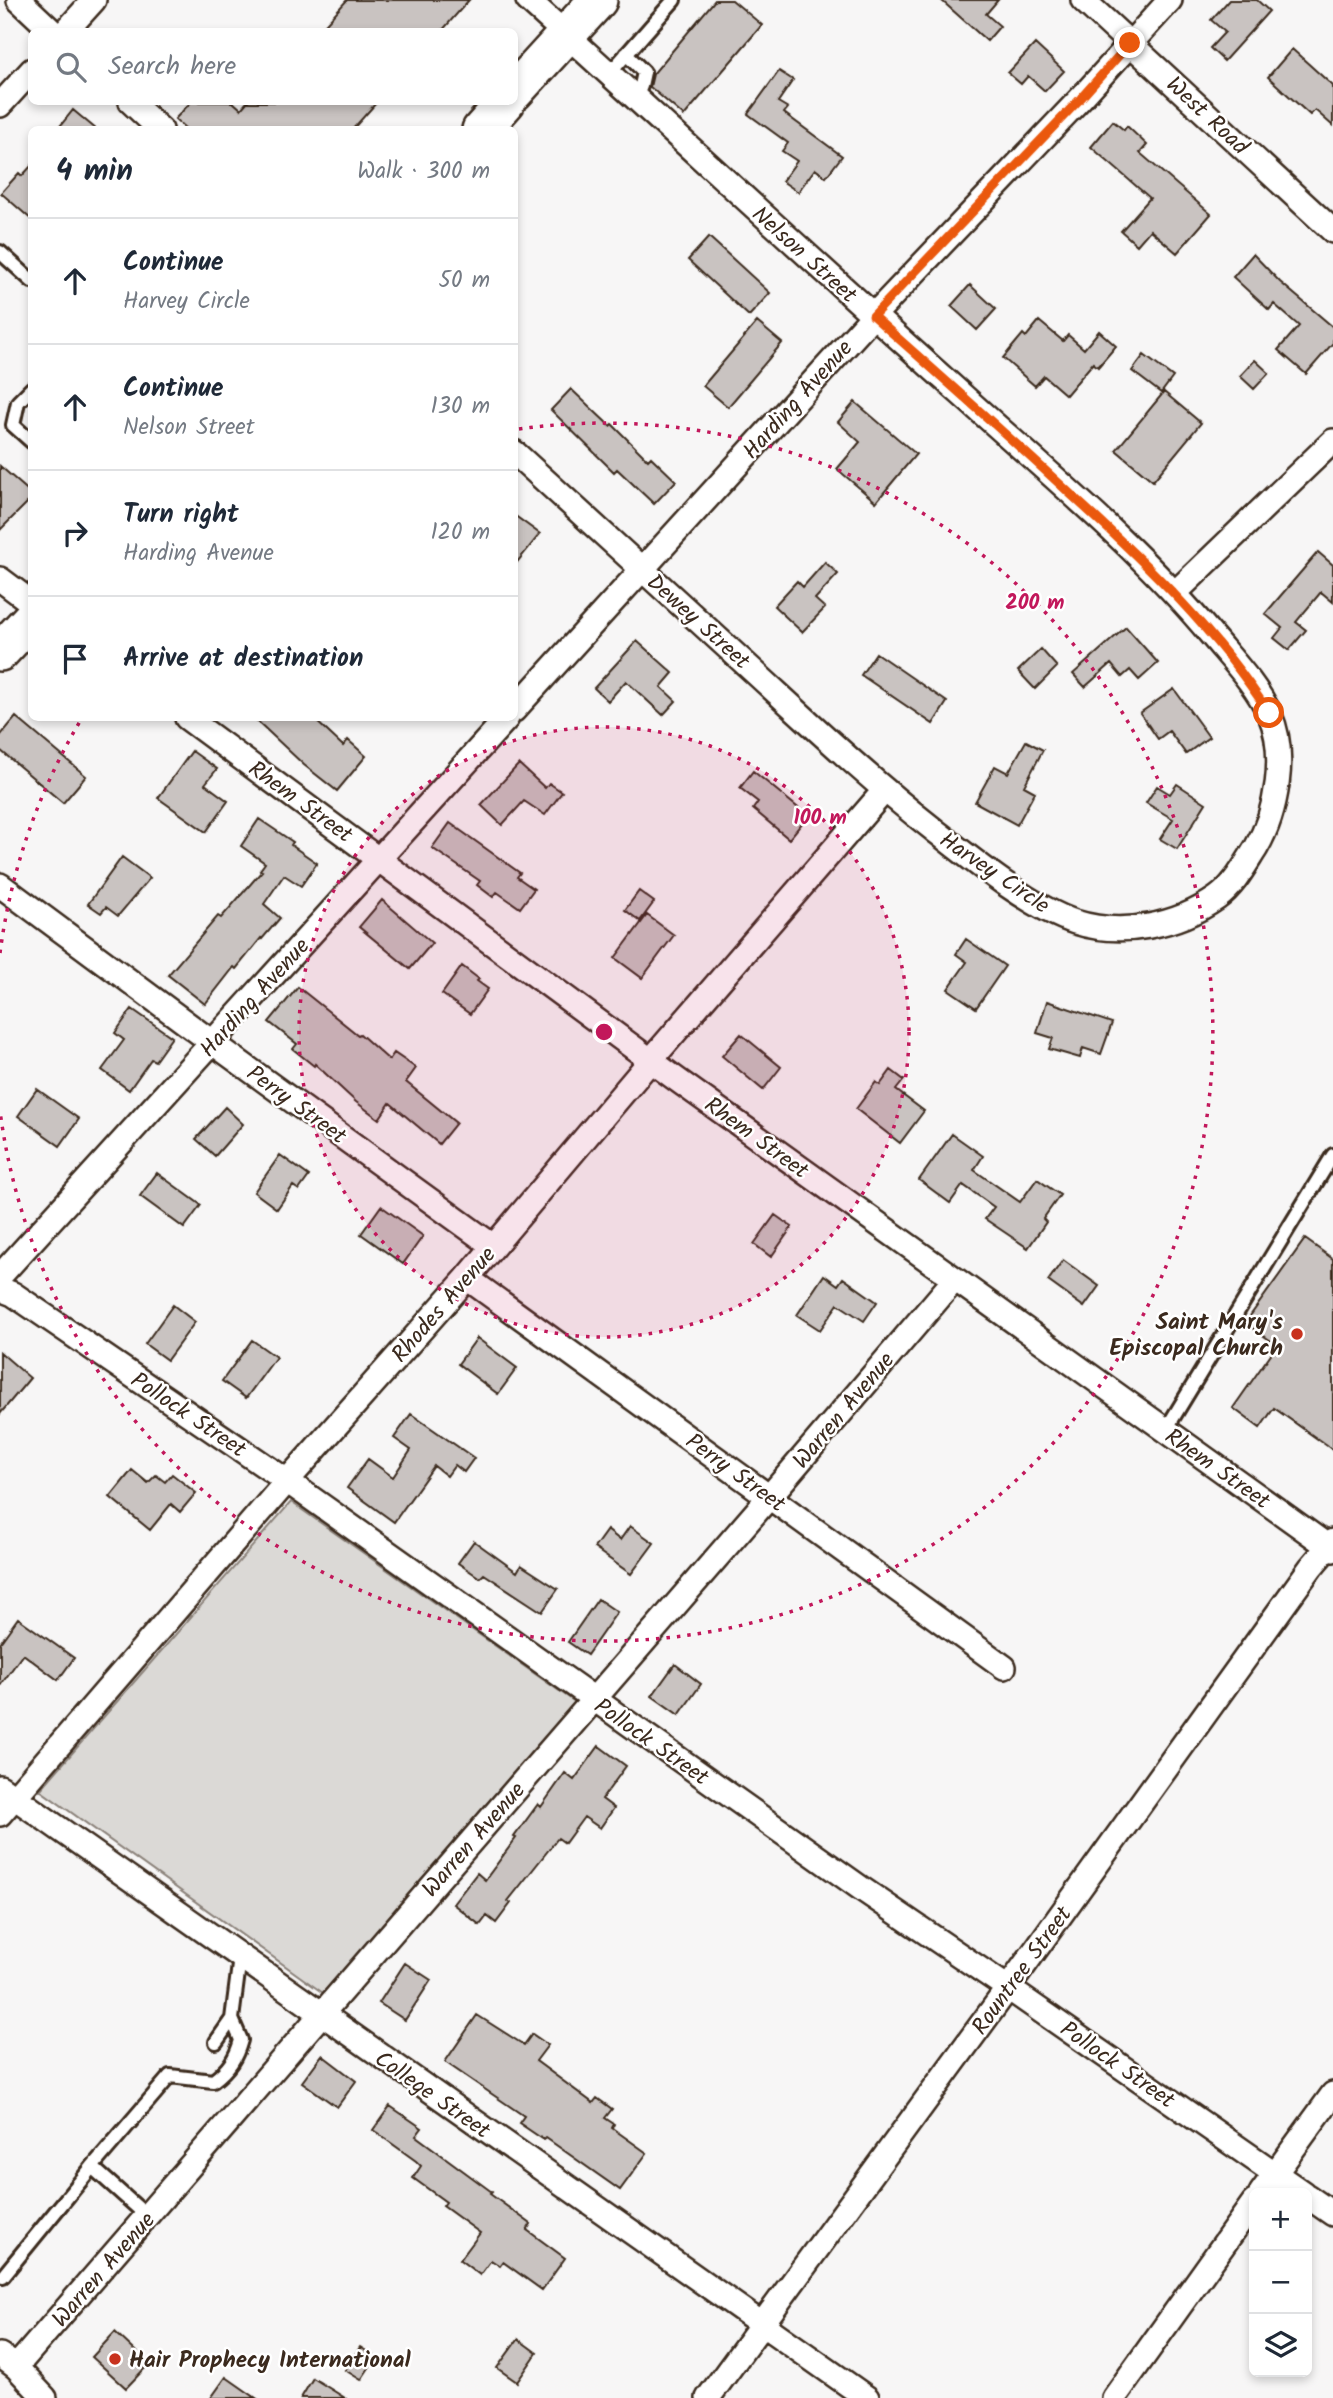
<!DOCTYPE html>
<html lang="en">
<head>
<meta charset="utf-8">
<style>
	:root { --surface:#fff; --page:#f2f2f3; --text:#1f2937; --muted:#747a83; --line:#e0e1e3 }
	body { margin:0; font-family:Kalam,sans-serif; background:var(--page); color:var(--text) }
	.controls { position:absolute; right:21px; bottom:21px; display:grid; overflow:hidden; border-radius:10px; box-shadow:0 4px 10px #0003 }
	.controls button { width:63px; height:63px; display:grid; place-items:center; padding:0; border:0; border-bottom:2px solid var(--line); background:var(--surface); color:var(--text); font:35px sans-serif }
	.stop { position:absolute; width:21px; height:21px; margin:-16px; border:5px solid #ea580c; border-radius:50%; background:#fff }
	.stop.end { background:#ea580c; border-color:#fff; box-shadow:0 2px 7px #0008 }
	.list { margin:0; padding:0; list-style:none }
	h2 { display:flex; justify-content:space-between; align-items:center; height:91px; margin:0; padding:0 28px; font-size:30px }
	h2 small { font-size:23px; font-weight:400; color:var(--muted) }
	.list li { display:grid; grid-template-columns:46px 1fr auto; gap:21px; align-items:center; box-sizing:border-box; height:126px; padding:0 28px; border-top:2px solid var(--line) }
	.list b { display:block; font-size:26px; white-space:nowrap }
	.list p { margin:0; font-size:23px; white-space:nowrap; color:var(--muted) }
	.list em { font-size:23px; font-style:normal; color:var(--muted) }
	.icon { flex:none; width:38px; height:38px; fill:none; stroke:currentColor; stroke-width:2; stroke-linecap:round; stroke-linejoin:round }
	.map { position:relative; flex:none; width:1333px; height:2398px; overflow:hidden }
	.search { position:absolute; background:var(--surface); box-shadow:0 4px 10px #0003; left:28px; top:28px; width:490px; height:77px; display:flex; align-items:center; gap:18px; box-sizing:border-box; padding:0 24px; border-radius:10px; color:var(--muted); font-size:26px }
	.panel { position:absolute; background:var(--surface); box-shadow:0 4px 10px #0003; left:28px; top:126px; width:490px; height:595px; border-radius:10px }
	.map>svg:first-child { display:block }
	.green { fill:#dbd9d6; stroke:#8b827a; stroke-width:2 }
	.building { fill:#c9c3c1; stroke:#3b2a1e; stroke-width:2 }
	.lines { fill:none; stroke-linecap:round; stroke-linejoin:round }
	.service-casing { stroke:#3b2a1e; stroke-width:18 }
	.minor-casing { stroke:#3b2a1e; stroke-width:28 }
	.primary-casing { stroke:#3b2a1e; stroke-width:42 }
	.service { stroke:#fff; stroke-width:12 }
	.minor { stroke:#fff; stroke-width:23 }
	.primary { stroke:#fff; stroke-width:37 }
	.route { stroke:#ea580c; stroke-width:9 }
	.ring { fill:none; stroke:#c2185b; stroke-width:3.5; stroke-dasharray:3.5 7 }
	.poi-dot { fill:#c8321e; stroke:#fff; stroke-width:2.5 }
	.labels { text-anchor:middle; stroke-width:5; stroke-linejoin:round; paint-order:stroke }
	.street-label { font-size:23px; fill:#3b2a1e; stroke:#fff }
	.poi-label { font-size:23px; font-weight:bold; fill:#3b2a1e; stroke:#fff; text-anchor:end }
	.centre { fill:#c2185b; stroke:#fff; stroke-width:3.5 }
	.ring-label { font-size:21px; text-anchor:middle; font-weight:bold; fill:#c2185b; stroke:#fff; stroke-width:5; stroke-linejoin:round; paint-order:stroke }
</style>
</head>
<body>
<div class="map">
<svg width="1333" height="2398" viewBox="0 0 1333 2398">
	<rect width="100%" height="100%" fill="#f7f6f6"/>
	<filter id="ink" filterUnits="userSpaceOnUse"><feTurbulence type="fractalNoise" baseFrequency=".0143" numOctaves="2"/><feDisplacementMap in="SourceGraphic" scale="14" xChannelSelector="R" yChannelSelector="G"/><feConvolveMatrix kernelMatrix="1 2 1 2 8 2 1 2 1" color-interpolation-filters="sRGB"/></filter>
	<g filter="url(#ink)">
		<path class="green" d="M291,1502L575,1702L323,1993L40,1790Z"/>
		<path class="building" d="M347,0H469L441,32H318Z
			M715,0H732L762,25L684,116L650,87L653,74Z
			M941,0H998L986,14L1000,26L987,41Z
			M1229,0H1257L1269,11L1224,61L1210,48L1225,32L1211,20Z
			M1035,44L1064,71L1045,91L1028,76L1021,84L1008,73Z
			M1292,49L1333,86V126L1315,110L1310,115L1268,77Z
			M779,71L793,80L778,102L788,108L784,113L842,156L826,177L815,169L798,192L782,181L797,161L782,151L788,143L748,114Z
			M191,102H233L241,109L247,102H377L352,130H187L175,119Z
			M73,110L97,130H57Z
			M1113,121L1124,130L1127,126L1147,145L1140,153L1211,214L1177,253L1150,230L1137,245L1121,231L1150,198L1091,147Z
			M32,165V220L1,193L19,173L22,176Z
			M709,237L770,293L749,316L688,260Z
			M1253,254L1280,282L1333,327V343L1306,374L1278,350L1299,326L1274,304L1269,310L1233,277Z
			M970,285L996,309L977,330L951,306Z
			M1039,321L1063,341L1068,335L1084,349L1099,331L1116,346L1098,367L1093,363L1066,395L1044,376L1035,386L1003,358L1023,334L1026,337Z
			M757,322L782,343L728,407L703,386Z
			M1144,355L1173,377L1161,393L1132,371Z
			M1255,360L1269,373L1254,389L1240,376Z
			M571,389L610,426L612,424L648,460L651,457L676,481L654,504L617,469L614,472L551,410Z
			M1164,392L1201,423L1153,481L1116,450Z
			M855,402L916,454L876,502L837,469L860,442L838,422Z
			M0,466L32,494V498L0,530Z
			M514,515L540,534L514,566Z
			M1318,552L1333,565V602L1321,592L1296,622L1306,630L1289,650L1274,638L1282,628L1265,614Z
			M825,562L838,574L815,599L825,608L802,632L774,606L797,581L803,587Z
			M1126,627L1158,663L1139,680L1130,670L1122,677L1111,664L1085,687L1073,674Z
			M637,641L673,673L661,687L676,701L663,715L626,681L608,701L594,688Z
			M1041,649L1057,667L1035,689L1018,671Z
			M876,653L947,702L933,724L861,675Z
			M1174,689L1209,737L1186,754L1169,731L1158,739L1140,713Z
			M16,717L86,776L63,803L0,750V736Z
			M254,718H313L343,746L348,740L366,756L337,791L304,765Z
			M1026,741L1043,750L1024,786L1035,792L1017,825L975,802L995,766L1008,773Z
			M192,751L217,769L205,784L228,801L206,832L158,798Z
			M519,764L545,788L549,783L562,792L545,815L524,801L502,825L481,805Z
			M753,771L808,816L789,839L753,809L758,802L740,788Z
			M1177,784L1206,803L1177,849L1160,839L1173,819L1146,803L1157,786L1170,794Z
			M259,819L293,842L291,845L317,863L301,886L284,875L264,904L280,918L262,939L261,938L236,969L234,967L205,1004L168,975L218,916L221,918L262,871L260,870L265,863L241,846Z
			M450,823L520,873L517,877L534,889L520,908L497,892L493,897L477,885L480,881L432,848Z
			M122,857L150,878L118,916L106,907L101,913L88,904Z
			M639,891L654,902L640,921L625,910Z
			M382,900L432,943L410,969L359,927Z
			M647,915L674,935L642,978L615,958Z
			M966,939L1005,966L976,1008L948,989L967,962L956,954Z
			M462,966L479,979L477,981L488,989L470,1014L442,994Z
			M298,987L358,1035L360,1034L389,1060L394,1053L416,1068L406,1082L456,1123L439,1144L390,1103L379,1119L356,1102L315,1064L314,1066L293,1049L297,1044L269,1022Z
			M1047,1001L1112,1023L1101,1054L1083,1048L1080,1058L1049,1049L1053,1038L1037,1033Z
			M132,1009L172,1037L155,1061L151,1059L129,1090L102,1070L124,1040L115,1033Z
			M741,1034L781,1067L763,1090L722,1056Z
			M891,1070L904,1080L896,1090L924,1111L900,1143L856,1109L876,1082L880,1085Z
			M37,1089L79,1119L60,1146L18,1116Z
			M225,1107L243,1124L215,1156L196,1139Z
			M952,1134L983,1156L974,1170L1020,1202L1037,1179L1060,1195L1043,1219L1046,1222L1028,1248L985,1219L994,1207L963,1185L950,1203L919,1180Z
			M280,1155L309,1176L299,1190L293,1186L277,1209L254,1192Z
			M157,1173L201,1205L184,1228L140,1196Z
			M381,1206L423,1236L403,1264L361,1234Z
			M775,1215L792,1227L771,1257L754,1244Z
			M1305,1239L1333,1259V1450L1274,1408L1260,1428L1233,1408L1277,1345L1245,1323Z
			M1063,1260L1099,1286L1084,1307L1048,1281Z
			M824,1275L838,1285L843,1278L877,1302L864,1321L838,1304L820,1330L797,1315Z
			M173,1305L195,1322L167,1360L145,1344Z
			M477,1338L517,1368L498,1394L458,1364Z
			M252,1340L276,1357L246,1398L222,1381Z
			M0,1352L30,1378L0,1414Z
			M411,1414L474,1458L464,1472L455,1465L447,1476L434,1466L394,1522L347,1488L368,1459L393,1477L411,1450L394,1438Z
			M132,1470L148,1483L156,1475L165,1482L172,1474L196,1493L180,1512L171,1504L150,1530L110,1497Z
			M630,1526L654,1543L631,1574L594,1548L607,1530L620,1540Z
			M474,1541L517,1572L521,1565L558,1589L542,1612L484,1574L480,1578L458,1563Z
			M598,1599L617,1612L587,1655L568,1642Z
			M18,1618L74,1658L58,1680L23,1654L0,1686V1643Z
			M675,1664L701,1684L679,1715L652,1696Z
			M599,1746L626,1766L602,1799L614,1808L600,1828L584,1817L565,1843L558,1838L508,1901L511,1903L496,1923L487,1916L480,1925L453,1904L477,1873L485,1880L516,1838L514,1837L538,1804L541,1807L565,1773L574,1780Z
			M405,1963L431,1980L405,2020L379,2003Z
			M477,2015L524,2045L532,2034L548,2045L536,2061L593,2103L597,2098L612,2109L605,2118L614,2124L612,2128L647,2153L620,2190L546,2138L544,2140L519,2123L524,2116L445,2062Z
			M322,2055L356,2081L337,2107L302,2082Z
			M390,2106L422,2128L416,2136L492,2192L490,2194L531,2224L527,2230L565,2258L542,2290L503,2262L500,2266L491,2260L480,2275L460,2260L480,2233L443,2206L446,2202L413,2178L421,2166L416,2161L373,2130Z
			M115,2332L149,2364L126,2388L92,2357Z
			M518,2339L537,2353L517,2382L497,2368Z
			M360,2347L376,2357L361,2380L345,2370Z
			M226,2377L256,2398H211Z
			M313,2378L345,2398H301Z"/>
		<g class="lines">
			<g class="service-casing">
				<path id="service" d="M626,54L644,72L641,86L636,98
					M609,74L674,0
					M0,252L32,281
					M32,388L18,402L13,425L32,442
					M1165,1431L1333,1155
					M216,2042L232,2019L240,1957
					M92,2167L170,2076L213,2081C229,2069 236,2058 241,2040L232,2019
					M3,2276L92,2167L148,2217"/>
			</g>
			<g class="minor-casing">
				<path id="minor" d="M19,0L53,32
					M1083,0L1333,231
					M65,32L94,0
					M131,102L161,130
					M0,105L32,70
					M514,452C593,524 671,596 750,668C810,723 869,779 933,829C970,858 1031,908 1075,922C1122,937 1177,926 1217,898C1234,886 1245,865 1256,848C1277,812 1287,754 1270,715C1257,686 1233,661 1213,637C1139,548 1047,472 961,394C815,264 673,131 528,0
					M0,579L32,603
					M1175,593L1333,441
					M514,710L873,316L1081,98L1170,0
					M187,718L676,1079L1333,1550
					M0,885L213,1043L493,1246
					M0,1276L507,718
					M467,1278L1004,1667
					M0,1289L13,1294L287,1481L862,1889L1008,1988L1303,2193
					M0,1787L867,2398
					M0,1814L287,1481L467,1278L651,1060L884,791
					M1261,2193L1333,2094
					M1307,2196L1333,2214
					M0,2355L16,2367L45,2398
					M16,2367L770,1496L955,1279
					M708,2398L1008,1988L1311,1567L1333,1541
					M1114,2398L1254,2202"/>
			</g>
			<g class="primary-casing">
				<path id="primary" d="M514,92L598,0
					M481,130L506,102
					M0,652L32,618"/>
			</g>
			<use href="#service" class="service"/>
			<use href="#minor" class="minor"/>
			<use href="#primary" class="primary"/>
		</g>
	</g>
	<g class="lines" filter="url(#ink)">
		<path class="route" d="M1130,43L1081,98L873,316C942,377 1011,438 1078,501C1149,566 1217,632 1269,713"/>
	</g>
	<circle cx="604" cy="1032" r="305" fill="#c2185b" fill-opacity=".12"/>
	<g class="ring">
		<circle cx="604" cy="1032" r="305"/>
		<path d="M0 953A609 609 0 0 1 82 718M519 429A609 609 0 1 1 0 1111"/>
	</g>
	<g class="poi-dot">
		<circle cx="1297" cy="1334" r="7"/>
		<circle cx="115" cy="2359" r="7"/>
	</g>
	<g class="labels">
		<g class="street-label">
			<text transform="translate(1208 115) rotate(43)" y="8">West Road</text>
			<text transform="translate(805 254) rotate(42)" y="8">Nelson Street</text>
			<text transform="translate(797 399) rotate(-48)" y="8">Harding Avenue</text>
			<text transform="translate(699 621) rotate(42)" y="8">Dewey Street</text>
			<text transform="translate(301 801) rotate(36)" y="8">Rhem Street</text>
			<text transform="translate(995 872) rotate(34)" y="8">Harvey Circle</text>
			<text transform="translate(254 997) rotate(-48)" y="8">Harding Avenue</text>
			<text transform="translate(297 1104) rotate(36)" y="8">Perry Street</text>
			<text transform="translate(757 1137) rotate(36)" y="8">Rhem Street</text>
			<text transform="translate(443 1304) rotate(-49)" y="8">Rhodes Avenue</text>
			<text transform="translate(843 1410) rotate(-50)" y="8">Warren Avenue</text>
			<text transform="translate(189 1414) rotate(34)" y="8">Pollock Street</text>
			<text transform="translate(1218 1468) rotate(35)" y="8">Rhem Street</text>
			<text transform="translate(736 1472) rotate(36)" y="8">Perry Street</text>
			<text transform="translate(652 1741) rotate(35)" y="8">Pollock Street</text>
			<text transform="translate(473 1839) rotate(-49)" y="8">Warren Avenue</text>
			<text transform="translate(1021 1970) rotate(-54)" y="8">Rountree Street</text>
			<text transform="translate(1118 2064) rotate(35)" y="8">Pollock Street</text>
			<text transform="translate(433 2094) rotate(35)" y="8">College Street</text>
			<text transform="translate(103 2269) rotate(-49)" y="8">Warren Avenue</text>
		</g>
		<g class="poi-label">
			<text x="1283" y="1329">Saint Mary's<tspan x="1283" dy="26">Episcopal Church</tspan></text>
			<text x="129" y="2367" text-anchor="start">Hair Prophecy International</text>
		</g>
	</g>
	<circle cx="604" cy="1032" r="10" class="centre"/>
	<g class="ring-label">
		<text x="1035" y="609">200 m</text>
		<text x="820" y="824">100 m</text>
	</g>
</svg>
<div class="controls">
<button>+</button>
<button>−</button>
<button><svg class="icon" aria-label="layers" viewBox="0 0 24 24"><path d="M12 4l9 5-9 5-9-5zM3 14l9 5 9-5"/></svg></button>
</div>
<div class="stop" style="left:1269px;top:713px"></div>
<div class="stop end" style="left:1130px;top:43px"></div>
<div class="search"><svg class="icon" aria-label="search" viewBox="0 0 24 24"><circle cx="10" cy="10" r="6"/><path d="M15 15l6 6"/></svg>Search here</div>
<section class="panel">
<h2>4 min<small>Walk · 300 m</small></h2>
<ul class="list">
<li><svg class="icon" aria-label="ahead" viewBox="0 0 24 24"><path d="M12 20V5M6 11l6-6 6 6"/></svg><div><b>Continue</b><p>Harvey Circle</p></div><em>50 m</em></li>
<li><svg class="icon" aria-label="ahead" viewBox="0 0 24 24"><path d="M12 20V5M6 11l6-6 6 6"/></svg><div><b>Continue</b><p>Nelson Street</p></div><em>130 m</em></li>
<li><svg class="icon" aria-label="right" viewBox="0 0 24 24"><path d="M7 20v-9h11M14 6l5 5-5 5"/></svg><div><b>Turn right</b><p>Harding Avenue</p></div><em>120 m</em></li>
<li><svg class="icon" aria-label="arrive" viewBox="0 0 24 24"><path d="M6 21V4h12l-3 4 3 4H6"/></svg><div><b>Arrive at destination</b></div></li>
</ul>
</section>
</div>
</body>
</html>
